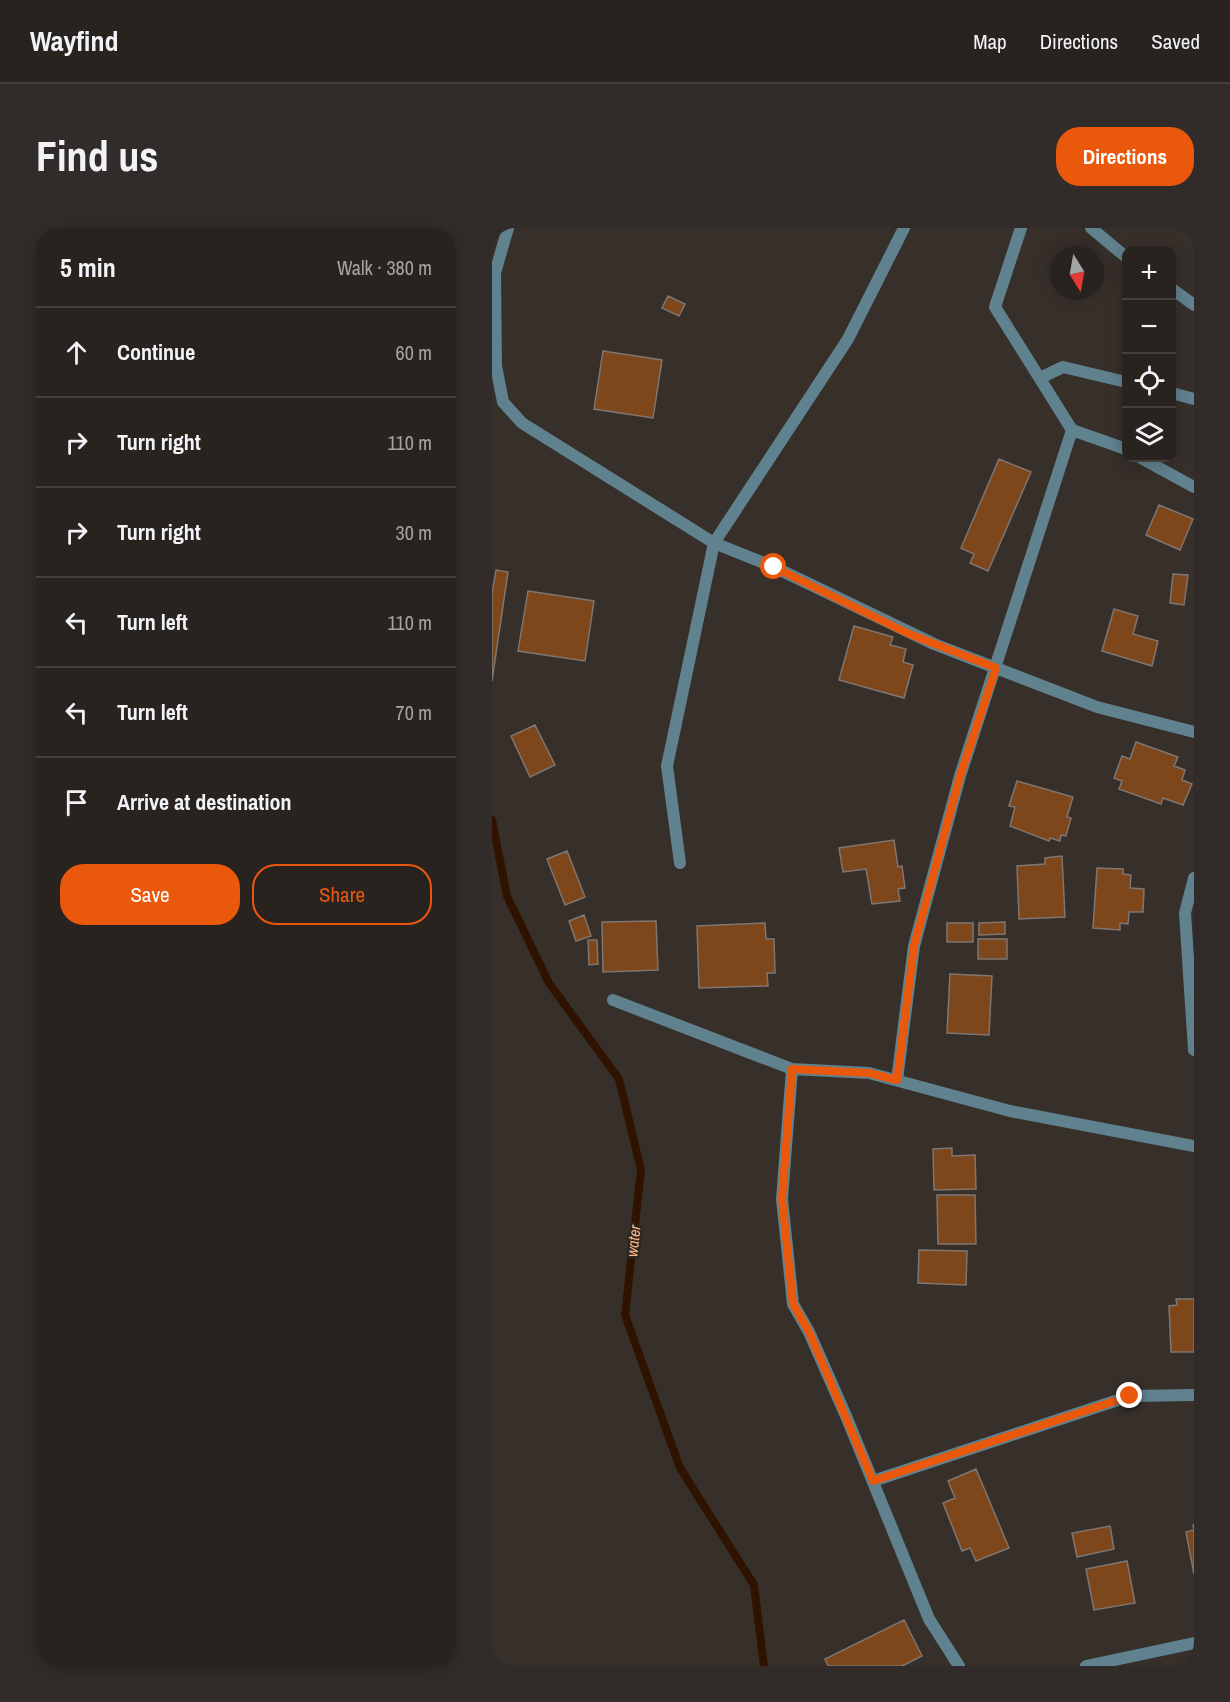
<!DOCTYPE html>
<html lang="en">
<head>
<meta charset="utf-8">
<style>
	:root { --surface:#292320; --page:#312b29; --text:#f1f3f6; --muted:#a5a4a5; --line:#45403e; --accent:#ea580c }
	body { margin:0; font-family:"Archivo Narrow",sans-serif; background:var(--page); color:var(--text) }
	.controls { position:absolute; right:18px; top:18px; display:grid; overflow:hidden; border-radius:12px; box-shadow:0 3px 15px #0003 }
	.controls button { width:54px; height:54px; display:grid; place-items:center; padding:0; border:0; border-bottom:2px solid var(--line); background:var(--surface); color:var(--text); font:30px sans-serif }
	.compass { position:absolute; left:558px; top:18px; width:54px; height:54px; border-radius:50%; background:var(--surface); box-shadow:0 3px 15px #0003; rotate:169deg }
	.stop { position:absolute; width:18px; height:18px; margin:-14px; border:4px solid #ea580c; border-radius:50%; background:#fff }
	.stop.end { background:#ea580c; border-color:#fff; box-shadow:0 2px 6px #0008 }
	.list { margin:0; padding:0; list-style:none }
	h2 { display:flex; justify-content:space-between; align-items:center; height:78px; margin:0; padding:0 24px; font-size:26px }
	h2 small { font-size:20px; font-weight:400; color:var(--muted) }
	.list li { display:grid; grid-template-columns:39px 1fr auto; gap:18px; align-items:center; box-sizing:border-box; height:90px; padding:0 24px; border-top:2px solid var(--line) }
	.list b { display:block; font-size:22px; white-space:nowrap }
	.list em { font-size:20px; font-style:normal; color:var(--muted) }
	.actions { display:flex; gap:12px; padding:18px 24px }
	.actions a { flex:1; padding:14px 0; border:2px solid var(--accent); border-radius:24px; text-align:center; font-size:21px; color:var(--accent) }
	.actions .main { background:var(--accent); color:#fff }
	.icon { flex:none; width:33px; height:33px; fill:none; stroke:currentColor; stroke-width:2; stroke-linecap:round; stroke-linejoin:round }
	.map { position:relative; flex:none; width:702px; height:1438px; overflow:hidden; border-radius:24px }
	header { display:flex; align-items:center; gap:36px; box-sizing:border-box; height:84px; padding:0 30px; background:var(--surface); border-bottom:2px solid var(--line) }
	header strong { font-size:28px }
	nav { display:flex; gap:33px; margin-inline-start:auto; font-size:21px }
	.intro { display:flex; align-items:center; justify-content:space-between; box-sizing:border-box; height:144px; padding:0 36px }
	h1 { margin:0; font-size:42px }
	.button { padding:15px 27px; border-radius:24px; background:var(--accent); color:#fff; font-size:21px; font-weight:700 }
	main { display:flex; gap:36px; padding:0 36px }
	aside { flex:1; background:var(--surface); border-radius:24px; box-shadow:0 3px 15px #0003 }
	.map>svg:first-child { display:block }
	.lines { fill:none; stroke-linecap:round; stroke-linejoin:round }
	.stream { stroke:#2f1300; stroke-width:8 }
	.building { fill:#7e461b; stroke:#7f7671; stroke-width:1.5 }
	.minor { stroke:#60818e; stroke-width:12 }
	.route { stroke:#ea580c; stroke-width:8 }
	.labels { text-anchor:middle; stroke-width:4.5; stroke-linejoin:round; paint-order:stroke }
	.water-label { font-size:16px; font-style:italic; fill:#f8b486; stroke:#2d2521 }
</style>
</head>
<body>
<header>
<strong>Wayfind</strong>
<nav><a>Map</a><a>Directions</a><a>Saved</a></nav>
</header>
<div class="intro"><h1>Find us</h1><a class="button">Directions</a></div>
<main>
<aside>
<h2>5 min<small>Walk · 380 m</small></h2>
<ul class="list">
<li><svg class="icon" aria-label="ahead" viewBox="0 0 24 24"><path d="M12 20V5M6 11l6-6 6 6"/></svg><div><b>Continue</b></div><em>60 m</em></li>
<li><svg class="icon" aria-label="right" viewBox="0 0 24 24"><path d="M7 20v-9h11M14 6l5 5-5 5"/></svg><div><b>Turn right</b></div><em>110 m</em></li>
<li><svg class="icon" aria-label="right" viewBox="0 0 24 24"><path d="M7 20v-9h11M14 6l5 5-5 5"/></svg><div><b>Turn right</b></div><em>30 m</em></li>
<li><svg class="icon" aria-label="left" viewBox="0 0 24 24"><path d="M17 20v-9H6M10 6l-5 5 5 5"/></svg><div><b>Turn left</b></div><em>110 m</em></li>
<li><svg class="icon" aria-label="left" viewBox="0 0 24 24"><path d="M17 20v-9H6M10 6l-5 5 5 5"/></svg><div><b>Turn left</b></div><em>70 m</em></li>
<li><svg class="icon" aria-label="arrive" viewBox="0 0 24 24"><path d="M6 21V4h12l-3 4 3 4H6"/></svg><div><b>Arrive at destination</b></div></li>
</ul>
<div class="actions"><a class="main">Save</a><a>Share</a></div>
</aside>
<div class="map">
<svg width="702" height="1438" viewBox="0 0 702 1438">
	<rect width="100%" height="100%" fill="#372f2a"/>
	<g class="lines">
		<path class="stream" d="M0,592L15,668L57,755L127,851L149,942L133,1087L188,1240L262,1357L272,1438"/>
	</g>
	<path class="building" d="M176,68L193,76L187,88L170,80Z
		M111,123L170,132L161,190L102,181Z
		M507,231L539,244L496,343L478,335L482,326L469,320Z
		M667,277L701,291L688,322L654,307Z
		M4,342L16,344L0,453V366Z
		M681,346L696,347L692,377L678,375Z
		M36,363L102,373L93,433L26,423Z
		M622,381L646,388L641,406L666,413L660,438L610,423Z
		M362,398L401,409L398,417L414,421L411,434L421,437L412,470L347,452Z
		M43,497L63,537L38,549L19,508Z
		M644,514L686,529L682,538L693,542L690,552L700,556L691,577L671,570L669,576L627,561L630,553L622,550L630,528L638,531Z
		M525,553L581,569L575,589L579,590L574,608L569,607L568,613L558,610L557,613L518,598L523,579L517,578Z
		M402,612L406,639L410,638L413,660L406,661L408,673L380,676L374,641L351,644L347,620Z
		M75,623L93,669L73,677L55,631Z
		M570,628L573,689L527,691L525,638L553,636V630Z
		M605,640L631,641V646L639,647L638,660L652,661L651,684H637L636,696L628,695V702L601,700Z
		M92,687L99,708L84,713L77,693Z
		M164,693L166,742L111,744L110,694Z
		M513,694V706L487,707V695Z
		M273,695L274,711H282L283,745H275L276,758L207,760L205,698Z
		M455,695H481V714H455Z
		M486,711H515V731H486Z
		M96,712H105L106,736L97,737Z
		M458,746L500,748L497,807L455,805Z
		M460,920V928L483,927L484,961L442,962L441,921Z
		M445,967H483L484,1016H446Z
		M427,1022L475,1023L474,1057L426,1055Z
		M684,1071H702V1124H679L677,1078L685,1077Z
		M484,1241L517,1320L484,1333L478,1320L470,1323L451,1275L463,1270L456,1253Z
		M701,1297H702V1346L694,1304L702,1302Z
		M618,1298L622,1321L585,1329L580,1305Z
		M635,1333L643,1375L602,1382L594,1341Z
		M412,1392L430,1428L410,1438H336L333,1431Z"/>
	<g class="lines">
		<path class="minor" d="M16,0L3,45L4,138L11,174L30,195L222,315L356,111L412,0
			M529,0L503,79L580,202L634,221
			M599,0L634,29
			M680,61L702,77
			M548,150L571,139L634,154
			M680,165L702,171
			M649,230L702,259
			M188,635L175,538L222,315L282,339L442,416L605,479L702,504
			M702,650L693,685L702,822
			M121,772L300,841L377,845L518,883L702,918
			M300,841L290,971L301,1076L317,1104L354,1188L437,1391L467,1438
			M405,852L422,718L468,548L580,202
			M381,1253L638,1168L702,1167
			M594,1438L702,1415"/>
	</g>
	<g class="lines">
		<path class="route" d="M282,339L415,405L504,440L468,548L422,718L405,852L377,845L300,841L290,971L301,1076L317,1104L381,1253L638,1168"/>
	</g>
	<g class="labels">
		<g class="water-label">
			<text transform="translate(141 1013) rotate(-84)" y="6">water</text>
		</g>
	</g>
</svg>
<div class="controls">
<button>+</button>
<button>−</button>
<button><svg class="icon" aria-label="locate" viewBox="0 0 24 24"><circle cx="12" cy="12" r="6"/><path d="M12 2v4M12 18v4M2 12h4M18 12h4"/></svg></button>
<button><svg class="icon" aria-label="layers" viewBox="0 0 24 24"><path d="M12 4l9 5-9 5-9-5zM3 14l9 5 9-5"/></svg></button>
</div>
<svg class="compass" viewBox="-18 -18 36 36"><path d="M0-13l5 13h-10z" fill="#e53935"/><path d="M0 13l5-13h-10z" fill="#a5a4a5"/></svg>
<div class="stop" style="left:282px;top:339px"></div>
<div class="stop end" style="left:638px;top:1168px"></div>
</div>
</main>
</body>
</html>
